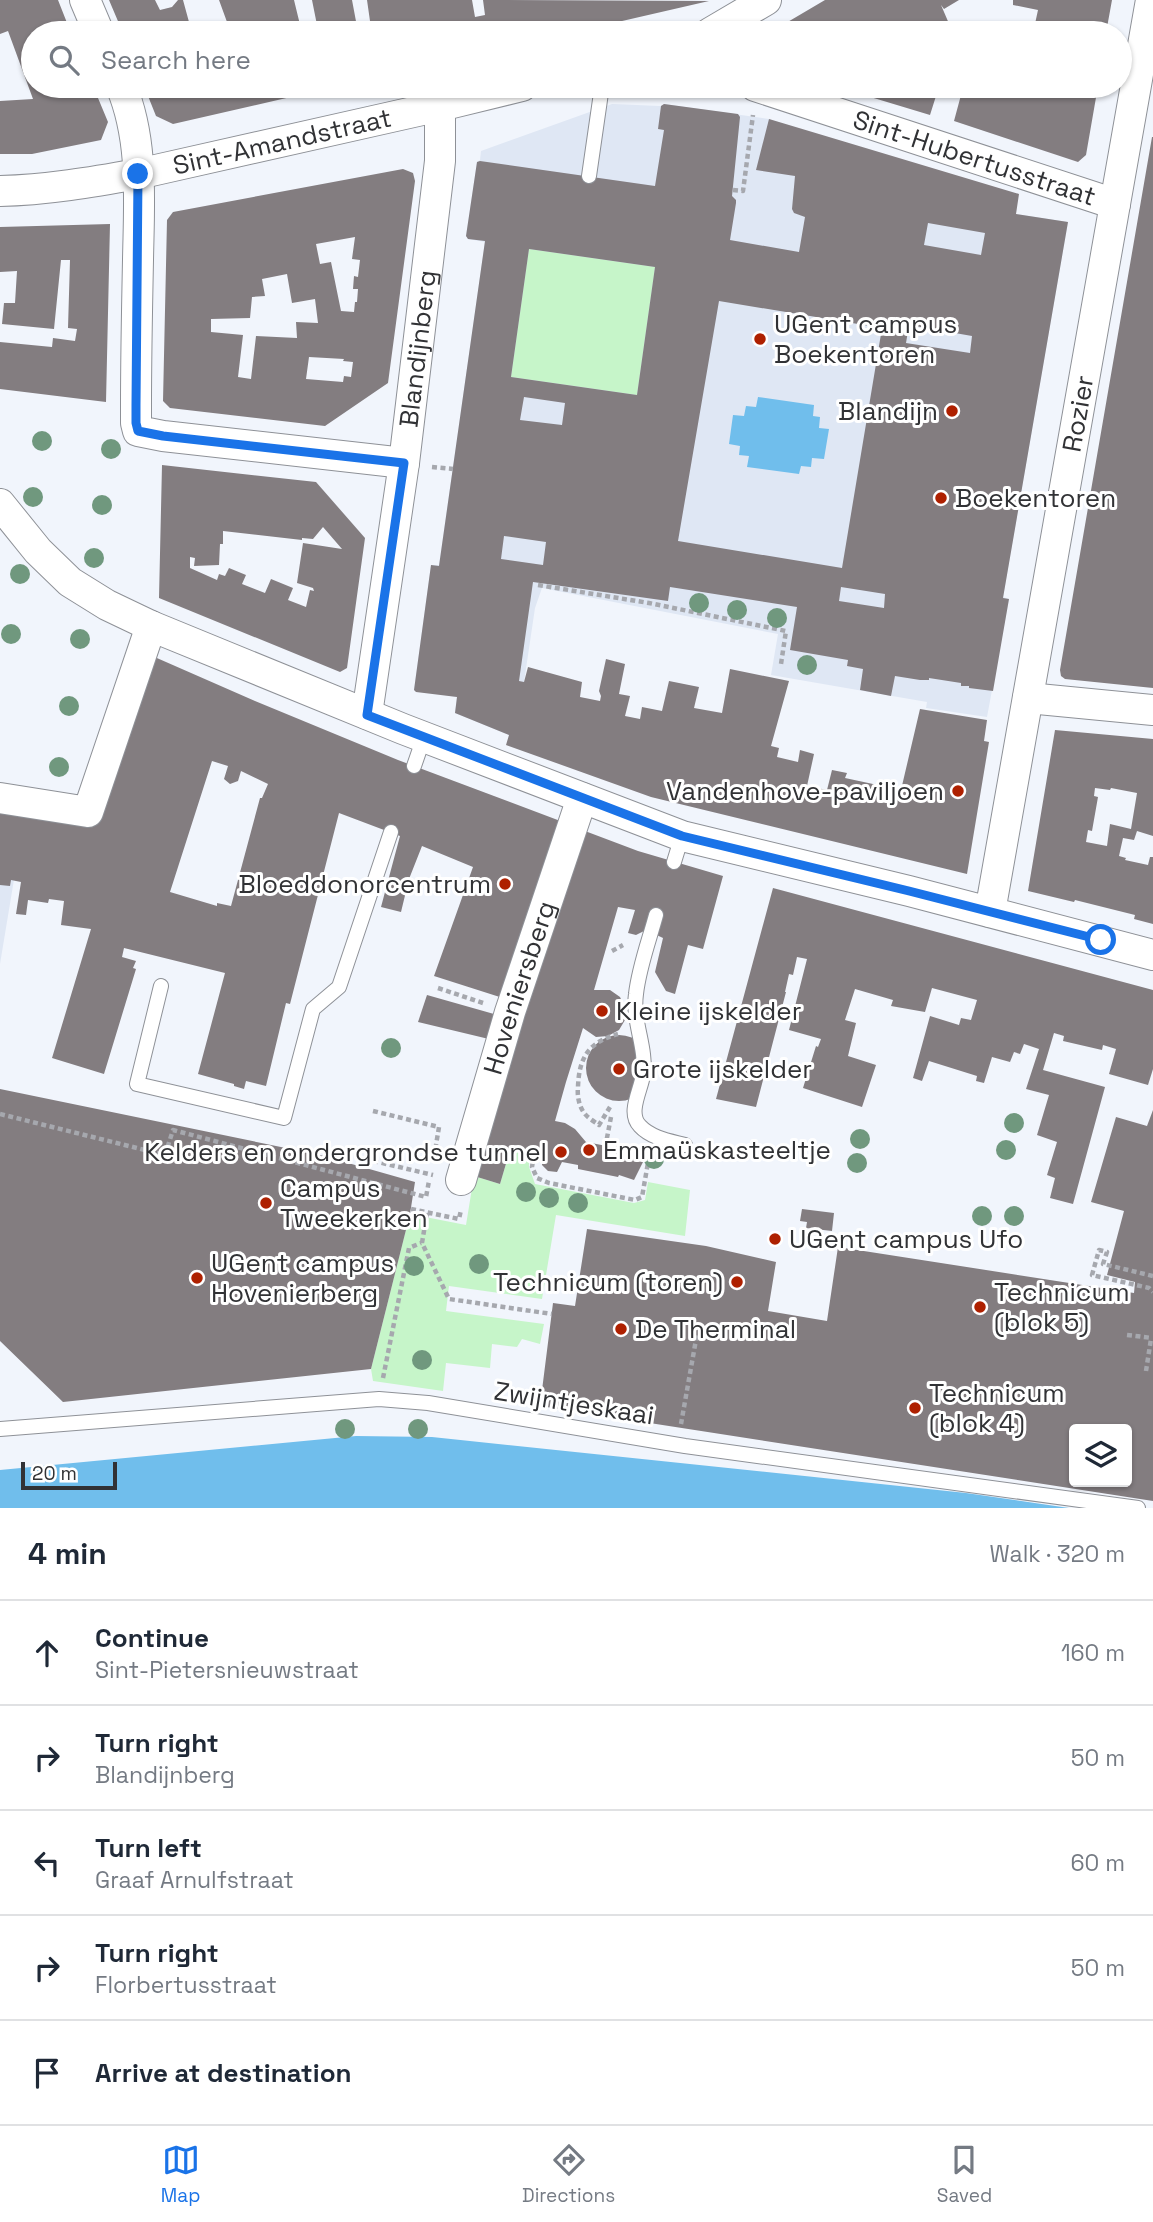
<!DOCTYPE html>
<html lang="en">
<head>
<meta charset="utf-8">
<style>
	:root { --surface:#fff; --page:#f2f2f3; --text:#1f2937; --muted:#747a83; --line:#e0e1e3; --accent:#1a73e8 }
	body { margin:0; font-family:"Space Grotesk",sans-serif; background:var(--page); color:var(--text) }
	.controls { position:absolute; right:21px; bottom:21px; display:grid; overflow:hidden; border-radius:7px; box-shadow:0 2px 5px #0004 }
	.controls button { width:63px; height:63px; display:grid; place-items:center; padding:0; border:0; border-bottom:2px solid var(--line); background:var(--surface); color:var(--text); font:35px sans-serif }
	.scale { position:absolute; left:21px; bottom:18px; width:96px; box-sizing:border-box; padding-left:7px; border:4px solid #313235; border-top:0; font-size:19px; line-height:24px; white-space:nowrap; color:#313235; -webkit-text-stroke:5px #fff; paint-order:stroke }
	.stop { position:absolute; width:21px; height:21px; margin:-16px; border:5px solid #1a73e8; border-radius:50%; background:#fff }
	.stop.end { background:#1a73e8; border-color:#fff; box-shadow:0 2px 7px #0008 }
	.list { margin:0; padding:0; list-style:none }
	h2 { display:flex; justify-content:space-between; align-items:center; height:91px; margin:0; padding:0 28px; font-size:30px }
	h2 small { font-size:23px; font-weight:400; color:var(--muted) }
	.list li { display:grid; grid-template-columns:46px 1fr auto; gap:21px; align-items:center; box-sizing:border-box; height:105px; padding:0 28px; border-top:2px solid var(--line) }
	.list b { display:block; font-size:26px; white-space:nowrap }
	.list p { margin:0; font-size:23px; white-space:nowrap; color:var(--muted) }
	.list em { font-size:23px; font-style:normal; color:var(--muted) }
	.icon { flex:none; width:38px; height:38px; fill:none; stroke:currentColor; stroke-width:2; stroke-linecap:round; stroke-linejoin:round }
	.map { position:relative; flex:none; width:1153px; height:1508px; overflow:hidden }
	.search { position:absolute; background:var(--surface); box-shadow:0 2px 5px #0004; left:21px; right:21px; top:21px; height:77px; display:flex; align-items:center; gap:18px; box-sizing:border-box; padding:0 24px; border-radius:38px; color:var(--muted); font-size:26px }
	.sheet { height:616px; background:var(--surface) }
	nav { display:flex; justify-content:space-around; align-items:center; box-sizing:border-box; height:98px; border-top:2px solid var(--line); background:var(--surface); font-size:19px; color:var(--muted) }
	nav a { display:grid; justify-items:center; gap:4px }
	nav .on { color:var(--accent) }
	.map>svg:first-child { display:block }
	.built { fill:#dfe7f4 }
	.green { fill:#c6f5c9 }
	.water { fill:#70beec }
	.building { fill:#837d80; fill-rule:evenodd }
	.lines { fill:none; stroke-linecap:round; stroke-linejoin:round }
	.lane-casing { stroke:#8e9197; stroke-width:16 }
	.street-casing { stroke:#8e9197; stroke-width:32 }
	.path { stroke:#a6a8ae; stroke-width:4.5; stroke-dasharray:5 3.5; stroke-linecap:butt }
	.lane { stroke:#fff; stroke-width:14 }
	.street { stroke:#fff; stroke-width:30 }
	.tree { fill:#70987e }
	.route { stroke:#1a73e8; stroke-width:9 }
	.poi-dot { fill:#ae2000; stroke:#fff; stroke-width:2.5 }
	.labels { text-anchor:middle; stroke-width:6; stroke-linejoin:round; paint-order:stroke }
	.street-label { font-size:26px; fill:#313235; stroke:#fff }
	.poi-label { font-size:26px; fill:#313235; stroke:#fff; text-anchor:start }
</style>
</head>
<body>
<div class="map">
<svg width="1153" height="1508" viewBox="0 0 1153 1508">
	<rect width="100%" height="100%" fill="#f1f5fc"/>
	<path class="built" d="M612,104L661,106L664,104L769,119L1016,214L1068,222L1003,597L1009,599L987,717L926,708L927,702L771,675L778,634L542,588L535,608L524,682L509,735L455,713L457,697L414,690L431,565H439L485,242L468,239L466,236L477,162L480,160L481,151Z
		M0,809L25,813L0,964Z"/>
	<path class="green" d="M529,249L655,267L637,395L511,377Z
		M511,1147L529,1152V1167L535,1184L634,1203L645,1200L648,1182L690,1190L685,1236L556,1215L542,1299L449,1286L446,1311L544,1324L540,1344L522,1339L517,1347L492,1344L490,1368L446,1363L443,1391L373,1381L371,1369L410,1214L466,1225L474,1176L500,1184Z"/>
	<path class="water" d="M758,397L814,405L813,416L820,417L819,428L829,429L824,459L812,458L811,467L801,466L799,474L747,467L749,456L739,455L740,446L729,444L733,415L744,416L746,406L756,407Z
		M356,1436L432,1437L966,1493L1069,1508H0V1470Z"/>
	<path class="building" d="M0,0H58L71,33H33V86H93L108,122L101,140L32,154H0V101L33,99L8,31L0,34Z
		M109,0H155L160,10L172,7L178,0H183L192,33H123Z
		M219,0H294L302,33H231Z
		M312,0H352L358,32L368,30L366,22L370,21L367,0H472L475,17L485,15L483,0L709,1L570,33H310L318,30Z
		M825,0H959L944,9L941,5L953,33H769Z
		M1013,0H1112L1106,33H1033L1038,10L1013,5Z
		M213,23L216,33H198L196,26Z
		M144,86H334V87L173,124L156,116Z
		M834,86H936L934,95L936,96L930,115Z
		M968,86H1098L1086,155L1078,162L954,121L961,95Z
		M664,104L738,114L740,117L732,196L736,200V203L730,240L799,252L805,217L794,213L792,209L795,176L756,170L769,119L1019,194L1016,214L1068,222L1003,598L1009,599L993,691L969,688V686H961V683L929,678V680H920L895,676L891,696L860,690L863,669L847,666L848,660L790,650L797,607L670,587L668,601L533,582L519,681L524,682L528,667L582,682L580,697L600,701L601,696L599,691L606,659L625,664L619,694L630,696L625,716L640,719L642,707L662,711L669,681L699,687L694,708L722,713L730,669L789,681L771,746L779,748L777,757L798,762L800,750L814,754L807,786L827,790L832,770L847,773L845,778L901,790L920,709L987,720L984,741L989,742L967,874L651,797L506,745L509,735L455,713L457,697L416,692L414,690L431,565L439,566L485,241L468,239L466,236L477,162L480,161L655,186L664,130L658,129L661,106ZM928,223L985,233L981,255L924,245ZM529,249L655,267L637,395L511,377ZM719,301L882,328L842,568L678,541ZM909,325L972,336L970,353L906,343ZM524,397L565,403L562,425L520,420ZM504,536L546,542L543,565L501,559ZM841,587L885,594L884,608L839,601Z
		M1152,137H1153V688L1065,679L1061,676L1060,670Z
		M403,169L413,173L415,181L388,383L325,426L170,408L163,401L167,220L173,212ZM355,237L352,259L360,260L358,277L354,276L353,289H358L357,302H355L354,312L341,311L331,262L320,264L316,244ZM287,274L292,303L315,299L318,323L296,322L297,338L256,336L251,379L238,377L243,335L211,332V319L250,318L252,297L265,296L262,279ZM309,357L344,359L343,361L353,362L351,377L344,376L343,382L306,379Z
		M110,224L106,402L0,389V342L52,347L53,338L75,341L77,329L68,328L70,260H61L54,329L2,324L4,303H15L17,271L0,272V227Z
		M162,465L316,482L365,538L347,668L340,672L159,598ZM323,527L342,549L303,543L297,583L313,588L314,591L310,590L306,607L288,600L293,588L271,579L265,593L242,584L246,575L229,568L225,576L219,574L217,580L190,568V557L195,558L194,566L219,565L220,544H223V531L302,540V538L313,539Z
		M150,655L255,701L398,760L563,822L506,999L434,976L473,867L422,846L409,879L401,912L381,907L400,836L339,813L290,1004L286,1003L266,1086L246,1081L244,1089L234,1086V1084L198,1074L225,973L124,948L122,957L136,961L133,968L136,969L104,1074L52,1058L91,929L61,925L64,901L49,899L48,903L28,900L26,915L16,914L21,882L11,880L10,886L0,885V809L98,823ZM212,761L228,766L224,779L230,784L238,781L241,771L268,784L262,798H260L231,906L217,903V906L170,892Z
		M1055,730L1153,739V836L1137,831L1134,840L1123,838L1119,856L1126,858L1125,860L1148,865L1150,857H1153V924L1134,919L1135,915L1075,900L1074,902L1028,891ZM1095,788L1110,790L1111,788L1137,793L1131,829L1110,824L1107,846L1086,842L1088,830L1092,831L1098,797L1094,796Z
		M577,828L638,851L723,876L703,949L688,945L675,994L666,991L655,972L663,938L646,930L636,935L628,933L635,910L618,907L594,990H610L620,997L625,1008V1020L619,1030L608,1036L596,1037L583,1028L566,1082L555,1121L565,1123L575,1129L586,1142L617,1148L622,1144H626L632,1149V1151L646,1156L634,1180L619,1175L618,1177L578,1169V1165L562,1162L557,1172L548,1171L542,1165V1156L511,1147L500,1184L474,1176Z
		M773,888L1153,990V1069L1148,1085L1109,1074L1116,1049L1103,1045L1102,1050L1063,1041L1064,1036L1054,1033L1043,1070L1105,1087L1073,1204L1050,1198L1055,1178L1047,1175L1057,1142L1037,1135L1049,1095L1026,1089L1039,1049L1024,1044L1020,1054L1014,1052L1010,1062L992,1057L984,1083L976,1081L977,1076L929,1061L922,1081L913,1078L930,1016L959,1025L961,1018L971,1020L977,1000L932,988L925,1012L891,1006L893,1000L855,989L845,1020L856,1023L848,1056L876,1065L862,1107L803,1088L816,1046L818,1047L821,1039L789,1030L807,959L797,957L793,975L789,974L785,992H786L756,1107L716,1099Z
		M427,995L501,1016L493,1040L418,1022Z
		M586 1068a33 33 0 1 1 66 0a33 33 0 1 1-66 0Z
		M0,1089L320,1155L415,1182L410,1214L371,1369L63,1402L0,1341Z
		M1153,1110V1501L540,1406L553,1303L575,1306L587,1229L706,1246L776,1262L768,1311L827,1321L838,1247L1134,1293L1135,1282L1107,1275L1124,1211L1091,1202L1116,1117L1147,1126ZM1074,1429H1127V1482H1074Z
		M802,1209L834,1213L832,1231L806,1228L807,1222L800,1221Z"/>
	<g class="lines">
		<g class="lane-casing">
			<path id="lane" d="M589,176L602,86
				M414,766L424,737
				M674,862L682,836
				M656,915C649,941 639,967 636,994C632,1022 647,1047 643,1075C641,1090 627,1113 640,1126C651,1138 670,1141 685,1145
				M161,986L137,1084L284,1118L313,1009L339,987L391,832
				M0,1429L379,1399L428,1403L685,1446L1138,1508"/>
		</g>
		<g class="street-casing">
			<g id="street">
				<path d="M85,0L99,33"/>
				<path d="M710,33L766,0"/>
				<path d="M121,86C144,140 139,203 138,260C137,308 136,357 136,405V423L138,431L163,436L404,463"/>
				<path id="s1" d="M755,86L1115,204"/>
				<path id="s2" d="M0,191C46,190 93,182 138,174L440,106L522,86"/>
				<path d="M0,504L38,551L70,582L107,605L151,626L403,729L682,836L909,891L1153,955"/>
				<path d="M1028,698L1153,710"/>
				<path id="s3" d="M367,714L404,463L440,161V106"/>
				<path d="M0,798L88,812L151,626"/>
				<path id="s4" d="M990,912L1151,0"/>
				<path id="s5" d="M461,1180L510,1012L582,798"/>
			</g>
		</g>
		<path class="path" d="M733,190L743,191L753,115
			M432,467L453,469
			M538,585L649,603L786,631L781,664
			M612,951L623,945
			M438,988L483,1003
			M610,1107L599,1125C595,1122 588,1118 585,1114C579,1107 577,1096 578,1087C579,1057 589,1042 618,1034
			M373,1111L439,1127L436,1145
			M0,1114L165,1155L173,1130L426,1197L429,1181
			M611,1117L606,1143L618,1146
			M534,1154L532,1167L537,1178L549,1183L635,1200L642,1197L649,1157
			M365,1159L433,1175
			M411,1209L459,1219L461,1210
			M427,1213L422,1243L449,1299L552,1314
			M1153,1276L1103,1264L1107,1252L1099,1250L1092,1275L1149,1288L1153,1292
			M1127,1335L1152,1338
			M1146,1371L1151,1339
			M383,1378L409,1248L421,1243
			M681,1424L697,1334L691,1333"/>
		<use href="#lane" class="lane"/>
		<use href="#street" class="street"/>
	</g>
	<g class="tree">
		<circle cx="42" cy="441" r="10"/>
		<circle cx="111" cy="449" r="10"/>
		<circle cx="33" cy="497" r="10"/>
		<circle cx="102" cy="505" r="10"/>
		<circle cx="94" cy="558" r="10"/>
		<circle cx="20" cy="574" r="10"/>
		<circle cx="699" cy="603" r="10"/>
		<circle cx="737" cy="610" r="10"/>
		<circle cx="777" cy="618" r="10"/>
		<circle cx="11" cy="634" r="10"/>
		<circle cx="80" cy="639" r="10"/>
		<circle cx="807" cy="665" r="10"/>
		<circle cx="69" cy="706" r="10"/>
		<circle cx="59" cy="767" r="10"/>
		<circle cx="391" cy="1048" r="10"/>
		<circle cx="1014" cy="1123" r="10"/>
		<circle cx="860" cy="1139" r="10"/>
		<circle cx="1006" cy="1150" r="10"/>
		<circle cx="654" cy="1159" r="10"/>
		<circle cx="857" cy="1163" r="10"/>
		<circle cx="526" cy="1192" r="10"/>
		<circle cx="549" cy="1198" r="10"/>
		<circle cx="578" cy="1203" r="10"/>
		<circle cx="982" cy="1216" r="10"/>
		<circle cx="1014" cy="1216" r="10"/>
		<circle cx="479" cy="1264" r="10"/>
		<circle cx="414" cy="1266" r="10"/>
		<circle cx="422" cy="1360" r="10"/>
		<circle cx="345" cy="1429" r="10"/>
		<circle cx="418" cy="1429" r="10"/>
	</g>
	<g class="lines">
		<path class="route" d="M138,174L136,405V423L138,431L163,436L404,463L367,715L682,836L909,891L1101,940"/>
	</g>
	<g class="poi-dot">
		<circle cx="760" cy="339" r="7"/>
		<circle cx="952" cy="411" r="7"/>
		<circle cx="941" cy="498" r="7"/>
		<circle cx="958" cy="791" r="7"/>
		<circle cx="505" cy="884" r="7"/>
		<circle cx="602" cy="1011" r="7"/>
		<circle cx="619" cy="1069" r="7"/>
		<circle cx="589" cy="1150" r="7"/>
		<circle cx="561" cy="1152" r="7"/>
		<circle cx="266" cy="1203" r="7"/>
		<circle cx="775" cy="1239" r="7"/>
		<circle cx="197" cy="1278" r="7"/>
		<circle cx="737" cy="1282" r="7"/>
		<circle cx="980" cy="1307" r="7"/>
		<circle cx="621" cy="1329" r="7"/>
		<circle cx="915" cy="1408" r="7"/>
	</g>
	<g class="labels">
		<g class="street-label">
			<text dy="9" stroke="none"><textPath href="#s2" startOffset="287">Sint-Amandstraat</textPath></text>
			<text dy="9" stroke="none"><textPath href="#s1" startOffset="231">Sint-Hubertusstraat</textPath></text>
			<text dy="9" stroke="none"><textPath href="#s3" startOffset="369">Blandijnberg</textPath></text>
			<text dy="9" stroke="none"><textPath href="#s4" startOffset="506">Rozier</textPath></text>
			<text dy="9" stroke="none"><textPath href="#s5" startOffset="201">Hoveniersberg</textPath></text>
			<text transform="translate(574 1403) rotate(9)" y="9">Zwijntjeskaai</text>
		</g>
		<g class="poi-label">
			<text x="774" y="333">UGent campus<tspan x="774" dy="30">Boekentoren</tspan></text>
			<text x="938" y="420" text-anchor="end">Blandijn</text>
			<text x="955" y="507">Boekentoren</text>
			<text x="944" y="800" text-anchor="end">Vandenhove-paviljoen</text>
			<text x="491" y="893" text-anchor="end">Bloeddonorcentrum</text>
			<text x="616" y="1020">Kleine ijskelder</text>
			<text x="633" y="1078">Grote ijskelder</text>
			<text x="603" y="1159">Emmaüskasteeltje</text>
			<text x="547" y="1161" text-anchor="end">Kelders en ondergrondse tunnel</text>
			<text x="280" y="1197">Campus<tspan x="280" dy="30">Tweekerken</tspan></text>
			<text x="789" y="1248">UGent campus Ufo</text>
			<text x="211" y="1272">UGent campus<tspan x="211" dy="30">Hovenierberg</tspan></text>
			<text x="723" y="1291" text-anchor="end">Technicum (toren)</text>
			<text x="994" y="1301">Technicum<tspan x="994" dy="30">(blok 5)</tspan></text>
			<text x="635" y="1338">De Therminal</text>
			<text x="929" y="1402">Technicum<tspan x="929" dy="30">(blok 4)</tspan></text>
		</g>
	</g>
</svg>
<div class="controls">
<button><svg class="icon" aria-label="layers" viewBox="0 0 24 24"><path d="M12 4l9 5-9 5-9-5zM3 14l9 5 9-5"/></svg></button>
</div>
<div class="scale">20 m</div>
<div class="stop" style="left:1101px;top:940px"></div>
<div class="stop end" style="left:138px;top:174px"></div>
<div class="search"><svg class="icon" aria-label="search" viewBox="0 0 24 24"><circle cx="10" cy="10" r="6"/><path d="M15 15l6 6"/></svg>Search here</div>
</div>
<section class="sheet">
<h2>4 min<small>Walk · 320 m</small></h2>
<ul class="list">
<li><svg class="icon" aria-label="ahead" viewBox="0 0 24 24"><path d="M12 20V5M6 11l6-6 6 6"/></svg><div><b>Continue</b><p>Sint-Pietersnieuwstraat</p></div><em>160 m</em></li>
<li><svg class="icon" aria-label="right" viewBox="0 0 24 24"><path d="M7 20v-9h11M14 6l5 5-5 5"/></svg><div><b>Turn right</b><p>Blandijnberg</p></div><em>50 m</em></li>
<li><svg class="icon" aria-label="left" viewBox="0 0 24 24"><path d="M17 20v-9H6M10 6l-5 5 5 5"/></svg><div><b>Turn left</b><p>Graaf Arnulfstraat</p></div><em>60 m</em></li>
<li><svg class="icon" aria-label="right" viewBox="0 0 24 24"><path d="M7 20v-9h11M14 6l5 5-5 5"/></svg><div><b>Turn right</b><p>Florbertusstraat</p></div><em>50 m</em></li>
<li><svg class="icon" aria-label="arrive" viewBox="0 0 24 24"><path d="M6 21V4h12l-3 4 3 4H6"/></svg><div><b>Arrive at destination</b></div></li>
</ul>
</section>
<nav>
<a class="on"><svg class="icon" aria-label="map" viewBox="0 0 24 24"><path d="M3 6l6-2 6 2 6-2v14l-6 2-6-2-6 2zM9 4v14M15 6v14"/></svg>Map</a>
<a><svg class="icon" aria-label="directions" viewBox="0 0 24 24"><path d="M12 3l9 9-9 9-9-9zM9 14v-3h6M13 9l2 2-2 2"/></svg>Directions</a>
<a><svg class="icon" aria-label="saved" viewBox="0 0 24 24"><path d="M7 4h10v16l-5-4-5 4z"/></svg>Saved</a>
</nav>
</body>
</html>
